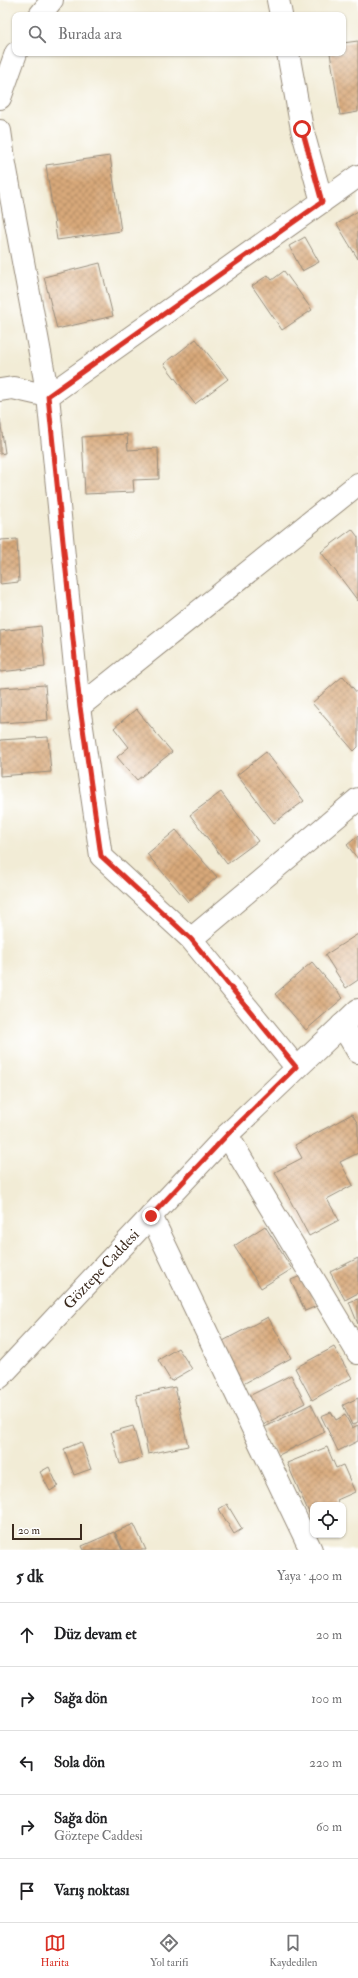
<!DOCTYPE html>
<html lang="tr">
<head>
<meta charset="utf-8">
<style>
	:root { --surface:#fff; --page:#f2f2f2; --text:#202124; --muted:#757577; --line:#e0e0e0; --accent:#d93025 }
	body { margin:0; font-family:"IM FELL Double Pica",serif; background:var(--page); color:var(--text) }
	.controls { position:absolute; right:12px; bottom:12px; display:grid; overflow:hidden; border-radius:8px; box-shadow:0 1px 3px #0004 }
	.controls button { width:36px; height:36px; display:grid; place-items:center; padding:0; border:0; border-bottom:1px solid var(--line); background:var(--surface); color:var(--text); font:20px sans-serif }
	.scale { position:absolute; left:12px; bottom:10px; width:70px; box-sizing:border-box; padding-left:4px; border:2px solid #3b2a1e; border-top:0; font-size:11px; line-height:14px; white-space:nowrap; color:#3b2a1e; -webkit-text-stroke:3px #fff; paint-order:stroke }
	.stop { position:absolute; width:12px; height:12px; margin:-9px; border:3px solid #d93025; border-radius:50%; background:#fff }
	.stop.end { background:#d93025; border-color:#fff; box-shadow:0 1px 4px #0008 }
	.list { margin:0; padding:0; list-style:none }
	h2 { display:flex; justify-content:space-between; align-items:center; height:52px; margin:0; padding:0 16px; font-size:17px }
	h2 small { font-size:13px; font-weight:400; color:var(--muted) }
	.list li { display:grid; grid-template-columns:26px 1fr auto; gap:12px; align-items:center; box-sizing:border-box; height:64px; padding:0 16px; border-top:1px solid var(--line) }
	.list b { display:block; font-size:15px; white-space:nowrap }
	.list p { margin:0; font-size:13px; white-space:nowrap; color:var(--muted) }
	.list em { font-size:13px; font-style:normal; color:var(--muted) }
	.icon { flex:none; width:22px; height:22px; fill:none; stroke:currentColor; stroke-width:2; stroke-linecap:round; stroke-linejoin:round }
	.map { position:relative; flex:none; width:358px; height:1550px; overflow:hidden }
	.search { position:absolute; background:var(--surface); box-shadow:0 1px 3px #0004; left:12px; right:12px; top:12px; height:44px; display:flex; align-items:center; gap:10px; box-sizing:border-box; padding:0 14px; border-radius:8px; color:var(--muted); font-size:15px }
	.sheet { height:372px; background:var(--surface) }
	nav { display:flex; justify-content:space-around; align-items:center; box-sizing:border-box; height:56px; border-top:1px solid var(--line); background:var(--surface); font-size:11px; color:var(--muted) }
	nav a { display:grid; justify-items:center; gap:2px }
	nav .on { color:var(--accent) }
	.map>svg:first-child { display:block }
	.building { fill:url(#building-cross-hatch) }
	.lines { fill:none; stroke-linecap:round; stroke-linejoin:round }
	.minor-casing { stroke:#968b7a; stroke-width:24 }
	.tertiary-casing { stroke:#968b7a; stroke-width:24 }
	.minor { stroke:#fff; stroke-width:22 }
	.tertiary { stroke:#fff; stroke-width:22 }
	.route { stroke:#d93025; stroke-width:5 }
	.labels { text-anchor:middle; stroke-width:3; stroke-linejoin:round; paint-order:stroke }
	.street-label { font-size:15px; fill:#3b2a1e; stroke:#fff }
</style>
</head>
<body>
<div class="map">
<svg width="358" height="1550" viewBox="0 0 358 1550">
	<defs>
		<pattern id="building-cross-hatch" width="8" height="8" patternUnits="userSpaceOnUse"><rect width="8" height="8" fill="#d8a97a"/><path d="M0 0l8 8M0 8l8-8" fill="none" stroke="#b08a63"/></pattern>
	</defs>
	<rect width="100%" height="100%" fill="#fff"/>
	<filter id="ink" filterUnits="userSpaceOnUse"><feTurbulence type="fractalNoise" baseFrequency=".025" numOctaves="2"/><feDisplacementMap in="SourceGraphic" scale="8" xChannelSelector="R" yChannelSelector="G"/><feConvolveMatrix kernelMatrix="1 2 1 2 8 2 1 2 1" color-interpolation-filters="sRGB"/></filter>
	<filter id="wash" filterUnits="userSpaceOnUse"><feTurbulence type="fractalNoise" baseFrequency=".012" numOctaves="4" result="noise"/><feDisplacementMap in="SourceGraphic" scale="16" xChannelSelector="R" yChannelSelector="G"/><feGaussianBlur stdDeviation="0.9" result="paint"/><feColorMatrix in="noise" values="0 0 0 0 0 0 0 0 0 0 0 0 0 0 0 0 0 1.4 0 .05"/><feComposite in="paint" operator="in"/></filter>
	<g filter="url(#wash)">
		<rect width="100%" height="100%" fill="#f2ecd6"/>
		<g id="blocks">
			<path class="building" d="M358,41V112L340,115L330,53H343V43Z
				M110,156L121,231L57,240L46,165Z
				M358,211V259L337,224Z
				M305,237L319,262L302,271L289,246Z
				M100,263L113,316L57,329L44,277Z
				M284,271L312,310L282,330L252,286L268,275L272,280Z
				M196,339L228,379L195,404L164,364Z
				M0,419L5,453L0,454Z
				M127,434L128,450L158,448L159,479L133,480L134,492L85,494L82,437Z
				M352,529L358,537V601L321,552Z
				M17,539L19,582L0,584V540Z
				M41,626L45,667L0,672V631Z
				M343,676L358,694V747L354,751L312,703Z
				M45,685L48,720L0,723V688Z
				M136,709L172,752L137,780L117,757L129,747L114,728Z
				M48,737L51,772L0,776V740Z
				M266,752L304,801L274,823L237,775Z
				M221,792L258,841L227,864L190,815Z
				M176,830L217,877L188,902L147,854Z
				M358,836V859L347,845Z
				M358,934V980L346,988L325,955Z
				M312,962L343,998L306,1030L275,994Z
				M352,1114L358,1124V1153L340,1162L353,1185L327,1199L339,1220L309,1236L275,1172L302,1158L295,1145Z
				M265,1226L292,1269L261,1288L234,1246Z
				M358,1258V1293L345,1300L330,1272Z
				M303,1275L317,1306L305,1311L291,1280Z
				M358,1299V1324L349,1302Z
				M268,1317L291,1358L243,1384L221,1342Z
				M334,1347L352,1378L312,1400L295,1368Z
				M178,1348L192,1369L171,1381L158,1360Z
				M291,1375L305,1403L263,1425L249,1396Z
				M175,1387L188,1446L148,1454L136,1395Z
				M358,1398V1422L352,1425L343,1405Z
				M311,1404L325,1432L277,1456L263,1428Z
				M331,1412L336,1420L345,1415L352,1428L358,1425V1441L338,1451L321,1416Z
				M133,1426L142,1458L120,1464L111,1432Z
				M81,1442L91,1469L74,1475L64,1449Z
				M327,1447L336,1468L343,1465L355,1492L337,1500L339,1505H313V1522L287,1463Z
				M49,1467L58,1486L50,1491L40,1472Z
				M227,1504L242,1529L234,1534L219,1509Z
				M134,1524L146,1550H123L115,1532Z
				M114,1532L122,1550H84L82,1546Z"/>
		</g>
	</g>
	<g filter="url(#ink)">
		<use href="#blocks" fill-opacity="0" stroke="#968b7a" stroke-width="1"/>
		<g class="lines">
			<g class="minor-casing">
				<path id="minor" d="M278,0L281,15
					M40,15L52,0
					M288,53L302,129L322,202
					M0,98L16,53
					M0,131L4,159
					M0,161L4,159L48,396L13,388L0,390
					M79,707L358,484
					M191,939L358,799
					M342,1025L358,1052
					M296,1067L191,939L101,856L79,707L48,396L358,176
					M227,1135L358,1353
					M151,1216L311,1550"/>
			</g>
			<g class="tertiary-casing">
				<g id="tertiary">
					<path id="s1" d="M0,1377L227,1135L358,1010"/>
				</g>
			</g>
			<use href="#minor" class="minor"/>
			<use href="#tertiary" class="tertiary"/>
		</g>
	</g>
	<g class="lines" filter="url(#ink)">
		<path class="route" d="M151,1216L227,1135L296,1067L191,939L101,856L80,707L48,396L322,202L302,129"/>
	</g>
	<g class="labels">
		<g class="street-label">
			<text dy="5" stroke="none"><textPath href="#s1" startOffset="148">Göztepe Caddesi</textPath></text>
		</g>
	</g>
</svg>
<div class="controls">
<button><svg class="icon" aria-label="locate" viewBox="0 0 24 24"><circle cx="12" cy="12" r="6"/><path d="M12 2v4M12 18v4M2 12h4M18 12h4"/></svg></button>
</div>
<div class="scale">20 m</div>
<div class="stop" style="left:302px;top:129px"></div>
<div class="stop end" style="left:151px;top:1216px"></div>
<div class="search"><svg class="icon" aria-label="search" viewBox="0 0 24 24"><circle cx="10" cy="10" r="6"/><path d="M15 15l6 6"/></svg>Burada ara</div>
</div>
<section class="sheet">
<h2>5 dk<small>Yaya · 400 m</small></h2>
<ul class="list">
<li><svg class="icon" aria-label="ahead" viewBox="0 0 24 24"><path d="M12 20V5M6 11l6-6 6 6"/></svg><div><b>Düz devam et</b></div><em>20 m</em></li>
<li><svg class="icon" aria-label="right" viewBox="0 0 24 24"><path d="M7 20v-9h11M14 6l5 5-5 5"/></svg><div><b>Sağa dön</b></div><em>100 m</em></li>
<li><svg class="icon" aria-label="left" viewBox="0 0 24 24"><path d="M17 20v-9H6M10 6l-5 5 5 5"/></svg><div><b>Sola dön</b></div><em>220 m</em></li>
<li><svg class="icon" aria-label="right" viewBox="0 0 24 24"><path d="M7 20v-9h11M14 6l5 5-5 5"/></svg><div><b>Sağa dön</b><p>Göztepe Caddesi</p></div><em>60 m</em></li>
<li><svg class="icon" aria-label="arrive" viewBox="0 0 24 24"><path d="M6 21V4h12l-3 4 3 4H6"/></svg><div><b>Varış noktası</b></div></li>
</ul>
</section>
<nav>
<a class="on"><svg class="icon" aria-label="map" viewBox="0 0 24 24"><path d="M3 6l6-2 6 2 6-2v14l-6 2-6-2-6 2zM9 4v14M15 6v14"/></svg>Harita</a>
<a><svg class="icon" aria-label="directions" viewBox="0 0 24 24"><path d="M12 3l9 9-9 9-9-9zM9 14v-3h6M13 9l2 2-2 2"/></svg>Yol tarifi</a>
<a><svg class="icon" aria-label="saved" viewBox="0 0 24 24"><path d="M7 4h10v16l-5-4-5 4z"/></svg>Kaydedilen</a>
</nav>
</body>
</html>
